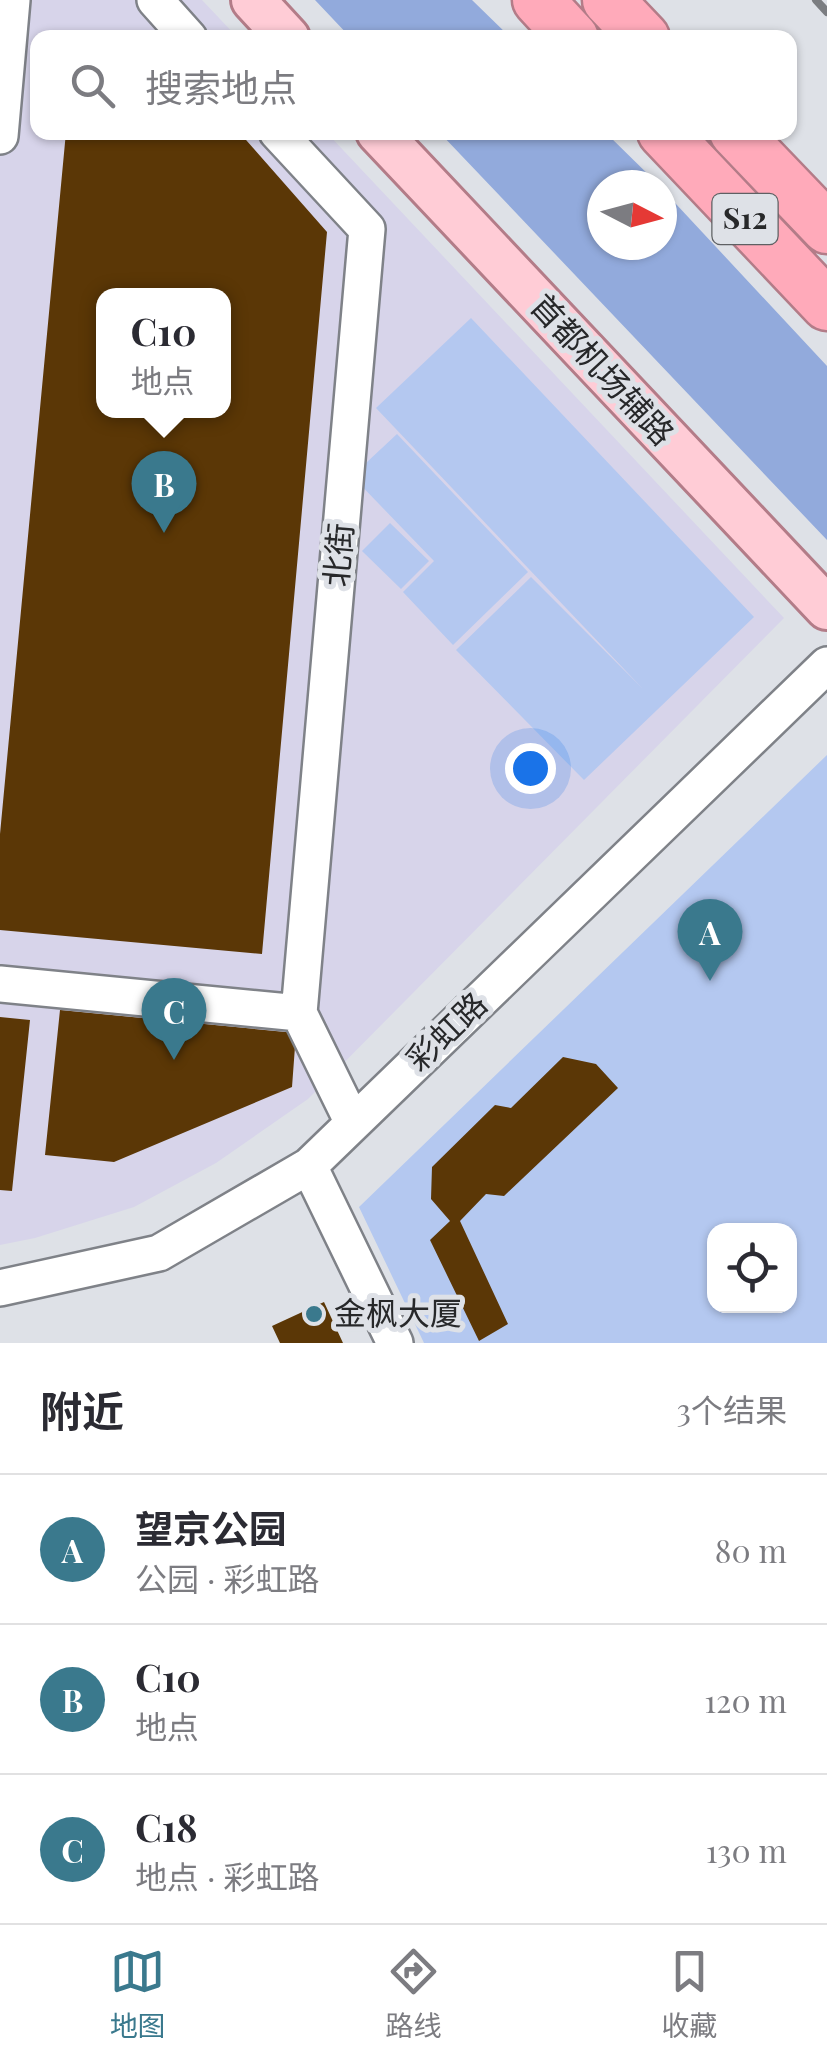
<!DOCTYPE html>
<html lang="zh">
<head>
<meta charset="utf-8">
<style>
	:root { --surface:#fff; --page:#f2f2f3; --text:#2b2b33; --muted:#7c7c81; --line:#e1e1e2; --accent:#3a798d }
	body { margin:0; font-family:"Playfair Display","Noto Sans SC",serif; background:var(--page); color:var(--text) }
	.controls { position:absolute; right:30px; bottom:30px; display:grid; overflow:hidden; border-radius:20px; box-shadow:0 2px 8px #0004 }
	.controls button { width:90px; height:90px; display:grid; place-items:center; padding:0; border:0; border-bottom:2px solid var(--line); background:var(--surface); color:var(--text); font:50px sans-serif }
	.compass { position:absolute; left:587px; top:170px; width:90px; height:90px; border-radius:50%; background:var(--surface); box-shadow:0 2px 8px #0004; rotate:96deg }
	.you { position:absolute; left:530px; top:768px; width:35px; height:35px; margin:-25px; border:8px solid #fff; border-radius:50%; background:#1a73e8; box-shadow:0 0 0 15px #1a73e833 }
	.badge { display:grid; place-items:center; width:65px; height:65px; border-radius:50%; background:var(--accent); color:#fff; font-size:32px; font-weight:700 }
	.pin { position:absolute; translate:-50% -82px; filter:drop-shadow(0 2px 5px #0008) }
	.pin::after { content:''; position:absolute; top:52px; width:35px; height:30px; background:inherit; clip-path:polygon(0 0,100% 0,50% 100%) }
	.popup { position:absolute; left:96px; top:288px; width:135px; height:130px; box-sizing:border-box; display:grid; place-content:center; border-radius:20px; background:var(--surface); filter:drop-shadow(0 2px 8px #0005); font-size:32px; white-space:nowrap; color:var(--muted) }
	.popup b { font-size:38px; color:var(--text) }
	.popup::after { content:''; position:absolute; left:50%; top:100%; margin-left:-20px; border:20px solid transparent; border-top-color:var(--surface) }
	.list { margin:0; padding:0; list-style:none }
	h2 { display:flex; justify-content:space-between; align-items:center; height:130px; margin:0; padding:0 40px; font-size:42px }
	h2 small { font-size:32px; font-weight:400; color:var(--muted) }
	.list li { display:grid; grid-template-columns:65px 1fr auto; gap:30px; align-items:center; box-sizing:border-box; height:150px; padding:0 40px; border-top:2px solid var(--line) }
	.list b { display:block; font-size:38px; white-space:nowrap }
	.list p { margin:0; font-size:32px; white-space:nowrap; color:var(--muted) }
	.list em { font-size:32px; font-style:normal; color:var(--muted) }
	.icon { flex:none; width:55px; height:55px; fill:none; stroke:currentColor; stroke-width:2; stroke-linecap:round; stroke-linejoin:round }
	.map { position:relative; flex:none; width:827px; height:1343px; overflow:hidden }
	.search { position:absolute; background:var(--surface); box-shadow:0 2px 8px #0004; left:30px; right:30px; top:30px; height:110px; display:flex; align-items:center; gap:25px; box-sizing:border-box; padding:0 35px; border-radius:20px; color:var(--muted); font-size:38px }
	.sheet { height:580px; background:var(--surface) }
	nav { display:flex; justify-content:space-around; align-items:center; box-sizing:border-box; height:140px; border-top:2px solid var(--line); background:var(--surface); font-size:28px; color:var(--muted) }
	nav a { display:grid; justify-items:center; gap:5px }
	nav .on { color:var(--accent) }
	.map>svg:first-child { display:block }
	.commercial { fill:#d7d4ea; fill-rule:evenodd }
	.green { fill:#b4c8f0; fill-rule:evenodd }
	.forest { fill:#92aadc }
	.building { fill:#5b3706; fill-rule:evenodd }
	.lines { fill:none; stroke-linecap:round; stroke-linejoin:round }
	.minor-casing { stroke:#7f8288; stroke-width:40 }
	.major-casing { stroke:#b37c88; stroke-width:48 }
	.highway-casing { stroke:#b37c88; stroke-width:55 }
	.minor { stroke:#fff; stroke-width:35 }
	.major { stroke:#ffccd6; stroke-width:42 }
	.highway { stroke:#ffaaba; stroke-width:50 }
	.rail { stroke:#7b7d81; stroke-width:8 }
	.poi-dot { fill:#3a798d; stroke:#dee1e7; stroke-width:4 }
	.labels { text-anchor:middle; stroke-width:10; stroke-linejoin:round; paint-order:stroke }
	.shield { fill:#dee1e7; stroke:#5e6063; stroke-width:2.5 }
	.shield-label { font-size:30px; font-weight:bold; fill:#27282a }
	.street-label { font-size:32px; fill:#27282a; stroke:#dee1e7 }
	.poi-label { font-size:32px; fill:#27282a; stroke:#dee1e7; text-anchor:start }
</style>
</head>
<body>
<div class="map">
<svg width="827" height="1343" viewBox="0 0 827 1343">
	<rect width="100%" height="100%" fill="#dee1e7"/>
	<path class="commercial" d="M0,0H202L237,37L38,38V132L327,133L784,618L308,1099L216,1163L134,1207L35,1238L0,1245ZM104,296H224V410H104Z"/>
	<path class="green" d="M471,318L754,617L584,780L456,650L531,577L643,689L376,408Z
		M397,434L528,572L453,645L403,592L434,561L352,476Z
		M390,523L429,561L401,589L362,551Z
		M827,755V1343H424L359,1207ZM714,1230H790V1306H714Z"/>
	<path class="forest" d="M315,0H472L510,37H350Z
		M440,133H606L659,185H602V245H662V189L827,366V540Z"/>
	<path class="building" d="M66,132H239L327,232L262,954L0,930V834ZM104,296H224V410H104Z
		M60,1010L296,1033L292,1087L114,1162L45,1155Z
		M0,1017L30,1020L12,1191L0,1190Z
		M563,1057L596,1064L618,1088L504,1196L486,1194L460,1221L508,1324L479,1341L430,1240L450,1221L431,1199L432,1167L495,1105L511,1108Z
		M324,1302L343,1343H280L272,1326Z"/>
	<g class="lines">
		<g class="minor-casing">
			<path id="minor" d="M155,0L189,38
				M277,132L367,229L299,1013
				M0,136L12,0
				M0,984L299,1013L353,1123
				M309,1166L395,1343
				M0,1288L159,1253L309,1166L827,665"/>
		</g>
		<g class="major-casing">
			<path id="major" d="M253,0L288,38
				M378,132L827,608"/>
		</g>
		<g class="highway-casing">
			<path id="highway" d="M538,0L573,38
				M608,0L644,38
				M663,132L827,305
				M735,132L827,228"/>
		</g>
		<use href="#minor" class="minor"/>
		<use href="#major" class="major"/>
		<use href="#highway" class="highway"/>
		<path class="rail" d="M816,0L827,12"/>
	</g>
	<circle class="poi-dot" cx="314" cy="1314" r="10"/>
	<g class="labels">
		<rect class="shield" x="712.5" y="194" width="65" height="50" rx="8"/>
		<g class="shield-label">
			<text x="745" y="229">S12</text>
		</g>
		<g class="street-label">
			<text transform="translate(602 370) rotate(47)" y="11">首都机场辅路</text>
			<text transform="translate(339 555) rotate(-85)" y="11">北街</text>
			<text transform="translate(447 1032) rotate(-44)" y="11">彩虹路</text>
		</g>
		<g class="poi-label">
			<text x="334" y="1325">金枫大厦</text>
		</g>
	</g>
</svg>
<div class="controls">
<button><svg class="icon" aria-label="locate" viewBox="0 0 24 24"><circle cx="12" cy="12" r="6"/><path d="M12 2v4M12 18v4M2 12h4M18 12h4"/></svg></button>
</div>
<svg class="compass" viewBox="-18 -18 36 36"><path d="M0-13l5 13h-10z" fill="#e53935"/><path d="M0 13l5-13h-10z" fill="#7c7c81"/></svg>
<div class="you"></div>
<div class="pin badge" style="left:710px;top:981px">A</div>
<div class="pin badge" style="left:164px;top:533px">B</div>
<div class="popup"><b>C10</b>地点</div>
<div class="pin badge" style="left:174px;top:1060px">C</div>
<div class="search"><svg class="icon" aria-label="search" viewBox="0 0 24 24"><circle cx="10" cy="10" r="6"/><path d="M15 15l6 6"/></svg>搜索地点</div>
</div>
<section class="sheet">
<h2>附近<small>3个结果</small></h2>
<ul class="list">
<li><span class="badge">A</span><div><b>望京公园</b><p>公园 · 彩虹路</p></div><em>80 m</em></li>
<li><span class="badge">B</span><div><b>C10</b><p>地点</p></div><em>120 m</em></li>
<li><span class="badge">C</span><div><b>C18</b><p>地点 · 彩虹路</p></div><em>130 m</em></li>
</ul>
</section>
<nav>
<a class="on"><svg class="icon" aria-label="map" viewBox="0 0 24 24"><path d="M3 6l6-2 6 2 6-2v14l-6 2-6-2-6 2zM9 4v14M15 6v14"/></svg>地图</a>
<a><svg class="icon" aria-label="directions" viewBox="0 0 24 24"><path d="M12 3l9 9-9 9-9-9zM9 14v-3h6M13 9l2 2-2 2"/></svg>路线</a>
<a><svg class="icon" aria-label="saved" viewBox="0 0 24 24"><path d="M7 4h10v16l-5-4-5 4z"/></svg>收藏</a>
</nav>
</body>
</html>
